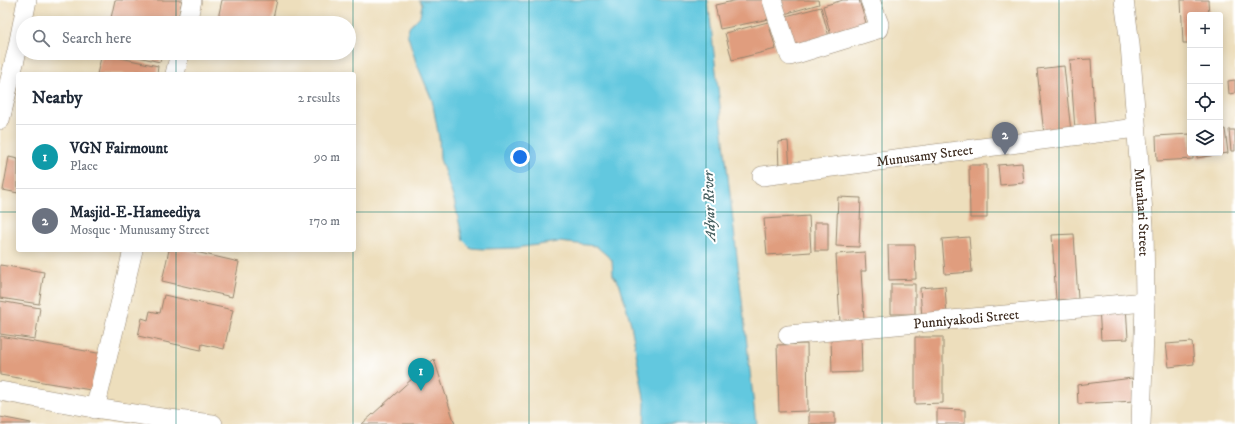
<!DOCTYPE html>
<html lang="en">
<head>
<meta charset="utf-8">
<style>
	:root { --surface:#fff; --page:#f6f6f7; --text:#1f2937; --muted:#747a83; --line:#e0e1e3; --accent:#1f6fb2 }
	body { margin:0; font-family:"IM FELL DW Pica",serif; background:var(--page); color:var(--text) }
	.controls { position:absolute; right:12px; top:12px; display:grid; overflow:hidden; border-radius:4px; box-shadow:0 2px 10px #0003 }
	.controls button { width:36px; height:36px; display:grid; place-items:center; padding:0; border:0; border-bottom:1px solid var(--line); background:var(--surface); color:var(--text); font:20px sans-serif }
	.you { position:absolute; left:520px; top:157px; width:14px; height:14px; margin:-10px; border:3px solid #fff; border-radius:50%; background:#1a73e8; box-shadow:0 0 0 6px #1a73e833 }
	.badge { display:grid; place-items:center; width:26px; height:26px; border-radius:50%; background:var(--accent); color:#fff; font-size:13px; font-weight:700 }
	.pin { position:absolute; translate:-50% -33px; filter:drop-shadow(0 1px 2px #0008) }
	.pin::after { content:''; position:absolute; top:21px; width:14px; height:12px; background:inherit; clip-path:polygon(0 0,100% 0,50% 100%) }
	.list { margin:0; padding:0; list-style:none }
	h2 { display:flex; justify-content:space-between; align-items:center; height:52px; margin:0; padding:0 16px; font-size:17px }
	h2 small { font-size:13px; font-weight:400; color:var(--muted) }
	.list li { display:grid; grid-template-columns:26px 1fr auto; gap:12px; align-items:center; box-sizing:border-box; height:64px; padding:0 16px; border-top:1px solid var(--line) }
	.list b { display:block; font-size:15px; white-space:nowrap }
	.list p { margin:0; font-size:13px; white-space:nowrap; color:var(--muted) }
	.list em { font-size:13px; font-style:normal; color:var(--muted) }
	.icon { flex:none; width:22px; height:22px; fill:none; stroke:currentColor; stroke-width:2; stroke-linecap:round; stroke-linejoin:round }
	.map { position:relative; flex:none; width:1235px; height:424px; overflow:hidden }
	.search { position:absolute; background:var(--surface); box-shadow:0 2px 10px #0003; left:16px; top:16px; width:340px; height:44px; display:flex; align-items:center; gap:10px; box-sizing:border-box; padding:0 14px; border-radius:22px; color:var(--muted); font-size:15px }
	.panel { position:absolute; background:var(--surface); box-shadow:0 2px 10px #0003; left:16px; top:72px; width:340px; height:180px; border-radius:4px }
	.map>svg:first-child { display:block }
	.water { fill:#62c8df; stroke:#4e797e }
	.building { fill:#e09d7e }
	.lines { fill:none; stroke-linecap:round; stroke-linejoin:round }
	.minor-casing { stroke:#94846d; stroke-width:20 }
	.minor { stroke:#fff; stroke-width:19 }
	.grid { fill:none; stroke:#0f766e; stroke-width:1; stroke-opacity:0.55 }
	.labels { text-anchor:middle; stroke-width:4; stroke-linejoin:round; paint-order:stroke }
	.street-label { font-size:14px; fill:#3b2a1e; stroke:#fff }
	.water-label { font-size:15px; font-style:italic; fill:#496162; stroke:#fff }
</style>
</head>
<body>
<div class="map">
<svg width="1235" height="424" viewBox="0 0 1235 424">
	<rect width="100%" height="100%" fill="#fff"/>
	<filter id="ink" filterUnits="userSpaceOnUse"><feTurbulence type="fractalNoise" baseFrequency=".025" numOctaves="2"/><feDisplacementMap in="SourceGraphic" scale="8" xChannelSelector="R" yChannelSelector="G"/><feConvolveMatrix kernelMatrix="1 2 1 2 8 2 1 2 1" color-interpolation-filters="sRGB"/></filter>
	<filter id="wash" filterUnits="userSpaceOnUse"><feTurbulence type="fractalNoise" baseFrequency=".012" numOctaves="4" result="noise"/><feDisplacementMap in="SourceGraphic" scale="16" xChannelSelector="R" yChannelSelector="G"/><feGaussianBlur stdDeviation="0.9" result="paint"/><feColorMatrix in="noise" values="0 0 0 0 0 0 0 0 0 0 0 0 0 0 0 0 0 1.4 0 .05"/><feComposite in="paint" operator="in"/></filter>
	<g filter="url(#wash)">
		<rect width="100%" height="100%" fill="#eddebc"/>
		<path class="water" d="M419,0H708L756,424H644L645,404L631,324L620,285L613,275L612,260L596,246L559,242L515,248L484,249L471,248L463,240L454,200L440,159L439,138L432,100L416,62L407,33L410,26L420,16L422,4Z"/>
		<g id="blocks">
			<path class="building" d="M115,0H182L177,23H137L111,18Z
				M222,0H277L272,23H217Z
				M738,0H764L769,19L720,29L715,5Z
				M777,0H818L819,4L781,15Z
				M843,0H859L867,26L831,36L823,6Z
				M1181,0H1208L1209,15H1190V43H1183Z
				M821,7L829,37L790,47L782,17Z
				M768,22L776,49L732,60L725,33Z
				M121,53H162L160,62Z
				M102,54L158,66L157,74H97Z
				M1091,59L1095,128L1075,130L1070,60Z
				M1064,66L1071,132L1044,135L1037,69Z
				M1235,80V93L1229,94L1228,81Z
				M1225,129L1228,153L1197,158V153H1220V130Z
				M1229,130H1235V151H1231Z
				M1190,134V153H1193V159L1157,161L1156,136Z
				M788,141L790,169H779L778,142Z
				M9,157L18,159V193L3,190Z
				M1022,163L1024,183L1000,185L998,165Z
				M969,165H987V218H970Z
				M838,197L861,198L859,247L836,246Z
				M809,216L811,252L767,255L764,219Z
				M815,222H828V251H815Z
				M1074,234L1078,299L1056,300L1052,235Z
				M969,237L972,272L945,274L942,239Z
				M888,245H915L916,279L889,280Z
				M169,250H187L239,262L232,297L162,281Z
				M865,252L866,271H861L864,321L840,322L836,254Z
				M0,265L44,272L39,304L0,298Z
				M891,284H915V314H891Z
				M945,286L947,318L922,319L920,288Z
				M164,295L233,310L224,349L202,344L201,350L138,336L142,318L148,320L150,311L160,313Z
				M0,301L40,308L35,339L0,334Z
				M1126,305L1128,339L1101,340L1099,307Z
				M0,336L103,354L97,391L0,375Z
				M861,336L862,372L832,373L831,338Z
				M915,337H943V403L915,404Z
				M1192,342L1194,364L1169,367L1166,344Z
				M807,344L808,411L779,412L777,345Z
				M434,359L455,424H362Z
				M1132,378L1135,401L1078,404L1077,385Z
				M937,409L965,410V424H937Z
				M809,412H835V424H809Z
				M0,417L31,423V424H0Z"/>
		</g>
	</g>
	<g filter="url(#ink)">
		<use href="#blocks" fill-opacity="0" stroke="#94846d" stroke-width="1"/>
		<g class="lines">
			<g class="minor-casing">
				<g id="minor">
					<path d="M772,0L790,56L878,29L879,24L870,0"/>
					<path id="s1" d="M1124,0L1130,44L1144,226L1145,302L1141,424"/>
					<path d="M187,23L192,0"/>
					<path d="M175,74L180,53"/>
					<path d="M0,120L17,51L27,0"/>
					<path id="s2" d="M762,176L1136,128"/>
					<path id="s3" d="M788,335L1145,302"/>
					<path d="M0,391C71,404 141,417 213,424"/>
					<path d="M95,409L133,250"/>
				</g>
			</g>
			<use href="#minor" class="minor"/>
		</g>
	</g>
	<path class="grid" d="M176,0V23M353,0V74M529,0V424M706,0V424M882,0V424M1059,0V424M176,53V74M0,212H18M354,212H1235M176,250V424M353,250V424"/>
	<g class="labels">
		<g class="street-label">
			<text dy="5" stroke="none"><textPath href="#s2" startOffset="164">Munusamy Street</textPath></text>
			<text dy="5" stroke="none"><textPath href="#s1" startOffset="213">Murahari Street</textPath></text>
			<text dy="5" stroke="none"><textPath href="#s3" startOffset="179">Punniyakodi Street</textPath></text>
		</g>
		<g class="water-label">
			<text transform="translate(709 206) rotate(-92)" y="5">Adyar River</text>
		</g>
	</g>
</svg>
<div class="controls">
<button>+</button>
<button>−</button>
<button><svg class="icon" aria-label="locate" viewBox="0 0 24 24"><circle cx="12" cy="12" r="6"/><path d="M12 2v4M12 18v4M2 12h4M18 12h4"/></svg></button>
<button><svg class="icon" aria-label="layers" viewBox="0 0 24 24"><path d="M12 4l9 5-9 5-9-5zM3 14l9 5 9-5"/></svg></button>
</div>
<div class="you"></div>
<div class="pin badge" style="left:421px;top:391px;background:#0f9aa8">1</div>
<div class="pin badge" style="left:1005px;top:155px;background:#6b7280">2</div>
<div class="search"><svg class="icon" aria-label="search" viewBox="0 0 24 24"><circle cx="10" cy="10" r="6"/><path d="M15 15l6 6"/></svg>Search here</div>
<section class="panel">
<h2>Nearby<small>2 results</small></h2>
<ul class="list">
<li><span class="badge" style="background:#0f9aa8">1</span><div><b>VGN Fairmount</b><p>Place</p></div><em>90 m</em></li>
<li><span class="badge" style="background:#6b7280">2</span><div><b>Masjid-E-Hameediya</b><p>Mosque · Munusamy Street</p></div><em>170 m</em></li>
</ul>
</section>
</div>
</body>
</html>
